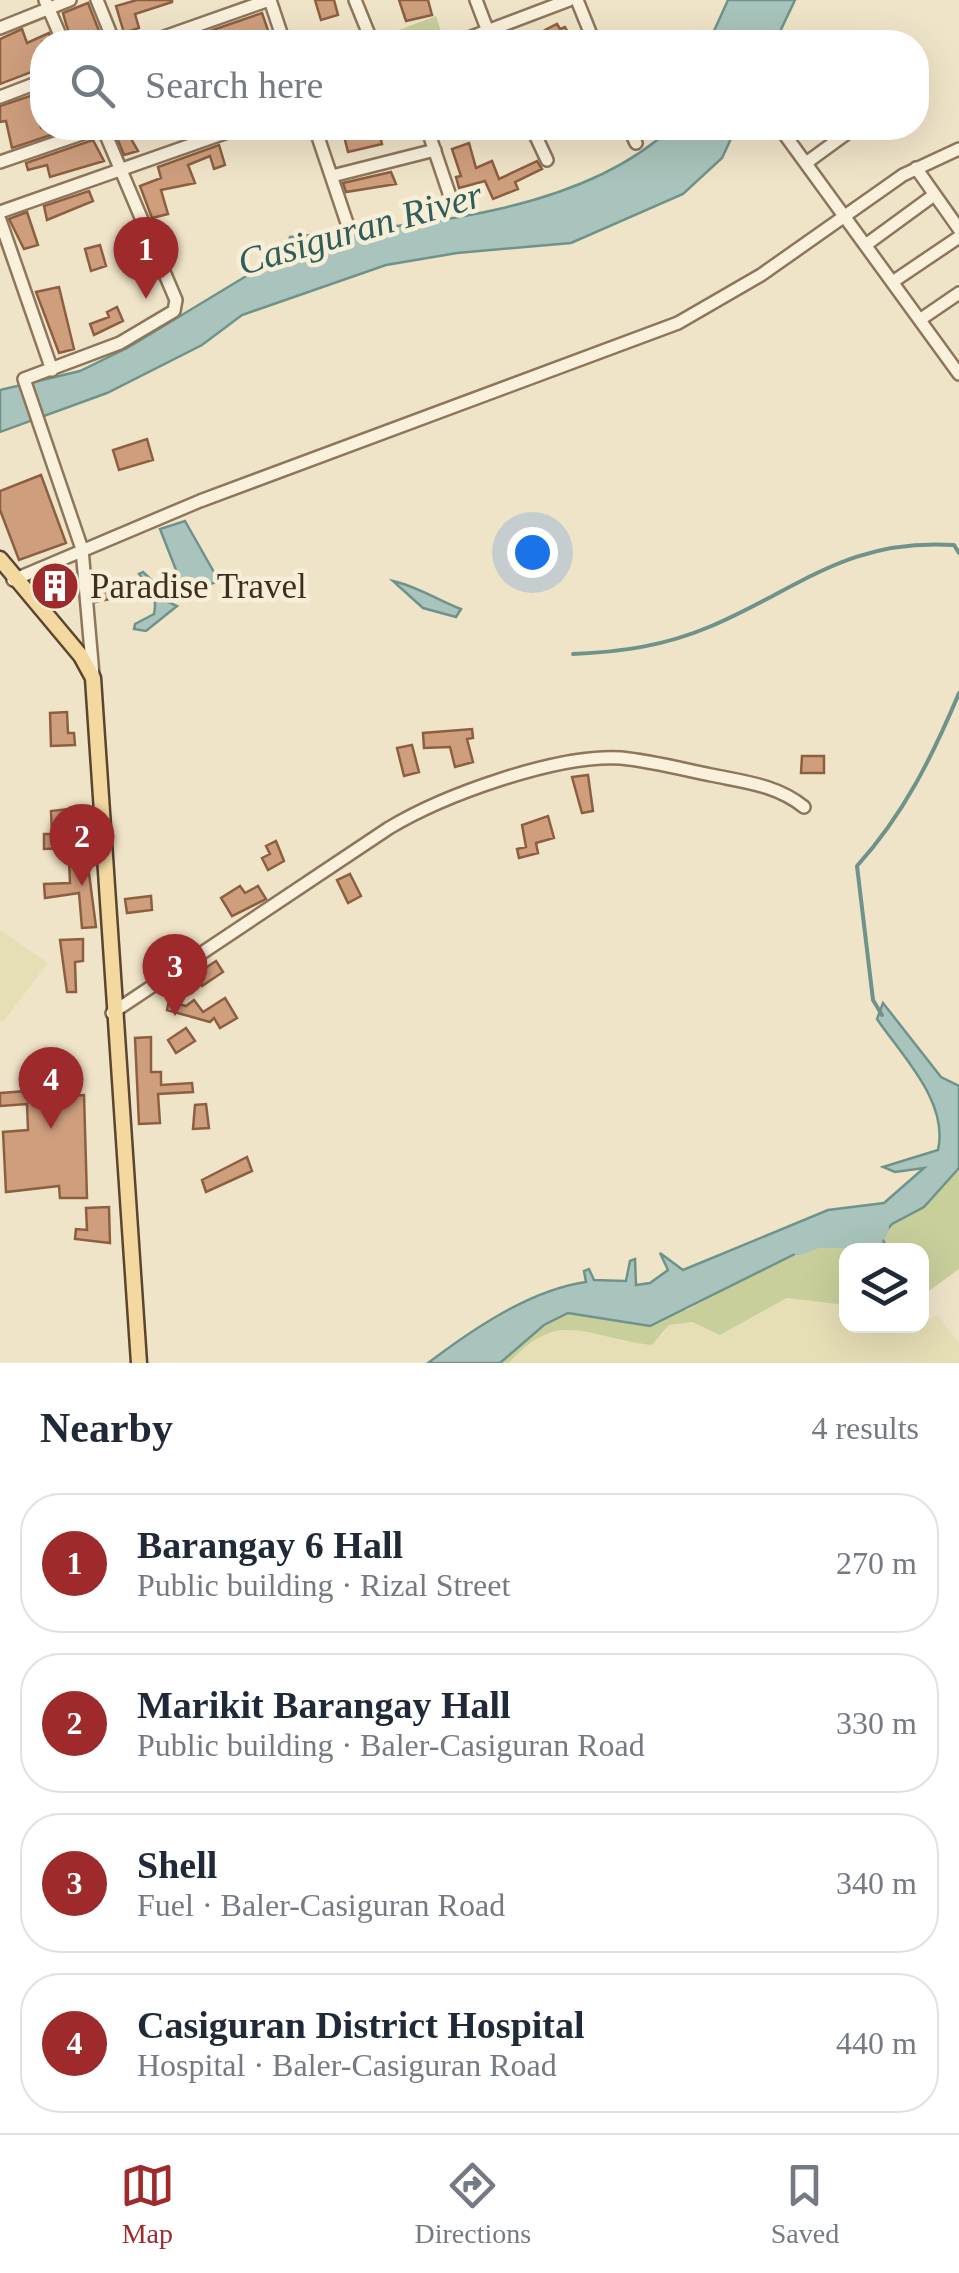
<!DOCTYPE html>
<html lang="en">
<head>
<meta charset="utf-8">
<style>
	:root { --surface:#fff; --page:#f2f2f3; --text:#1f2937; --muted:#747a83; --line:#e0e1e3; --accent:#9e2a2b }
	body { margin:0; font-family:"Times New Roman",serif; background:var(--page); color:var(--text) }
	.controls { position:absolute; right:30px; bottom:30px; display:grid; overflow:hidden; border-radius:20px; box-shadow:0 10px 40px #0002 }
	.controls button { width:90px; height:90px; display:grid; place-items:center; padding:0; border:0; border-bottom:2px solid var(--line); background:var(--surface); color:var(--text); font:50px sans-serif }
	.you { position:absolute; left:532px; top:552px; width:35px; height:35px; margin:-25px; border:8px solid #fff; border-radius:50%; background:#1a73e8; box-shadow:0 0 0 15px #1a73e833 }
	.badge { display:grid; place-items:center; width:65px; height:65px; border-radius:50%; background:var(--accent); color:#fff; font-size:32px; font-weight:700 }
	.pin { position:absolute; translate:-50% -82px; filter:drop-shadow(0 2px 5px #0008) }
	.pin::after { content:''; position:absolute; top:52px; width:35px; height:30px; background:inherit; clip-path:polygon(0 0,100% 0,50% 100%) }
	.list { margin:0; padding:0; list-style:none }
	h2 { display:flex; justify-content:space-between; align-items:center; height:130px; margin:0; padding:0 40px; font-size:42px }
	h2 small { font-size:32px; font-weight:400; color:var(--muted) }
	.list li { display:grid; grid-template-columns:65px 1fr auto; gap:30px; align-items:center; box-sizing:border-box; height:140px; margin:0 20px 20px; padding:0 20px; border:2px solid var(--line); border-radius:40px }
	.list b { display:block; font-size:38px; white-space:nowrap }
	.list p { margin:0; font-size:32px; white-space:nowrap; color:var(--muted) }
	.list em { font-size:32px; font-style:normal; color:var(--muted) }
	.icon { flex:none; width:55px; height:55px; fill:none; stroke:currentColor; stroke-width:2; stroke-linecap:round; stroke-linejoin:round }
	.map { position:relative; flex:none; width:959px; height:1363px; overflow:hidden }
	.search { position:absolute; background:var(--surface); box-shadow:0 10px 40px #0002; left:30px; right:30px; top:30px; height:110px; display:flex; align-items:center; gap:25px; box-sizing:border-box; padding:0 35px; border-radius:40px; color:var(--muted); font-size:38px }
	.sheet { height:770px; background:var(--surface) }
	nav { display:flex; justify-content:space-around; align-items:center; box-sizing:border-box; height:140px; border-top:2px solid var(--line); background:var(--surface); font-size:28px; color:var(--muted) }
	nav a { display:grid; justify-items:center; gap:5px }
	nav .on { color:var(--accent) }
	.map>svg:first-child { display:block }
	.farmland { fill:#e6deb5 }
	.green { fill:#c9cf9b }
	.water { fill:#a9c4bc; stroke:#6f938a; stroke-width:2.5 }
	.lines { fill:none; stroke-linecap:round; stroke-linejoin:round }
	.stream { stroke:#6f938a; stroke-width:4 }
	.river { stroke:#a9c4bc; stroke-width:20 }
	.building { fill:#cf9f7d; stroke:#8d5f41; stroke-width:2.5 }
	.minor-casing { stroke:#8d765c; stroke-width:16 }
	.major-casing { stroke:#5b4430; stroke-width:19 }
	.minor { stroke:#faf1dc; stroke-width:11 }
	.major { stroke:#f3d9a0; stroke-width:14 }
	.labels { text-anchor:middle; stroke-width:9; stroke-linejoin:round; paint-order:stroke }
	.poi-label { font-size:35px; fill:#3d2e20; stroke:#f7eed8; text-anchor:start }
	.water-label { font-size:38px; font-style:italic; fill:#2f5d5a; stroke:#f7eed8 }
</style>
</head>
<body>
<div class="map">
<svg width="959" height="1363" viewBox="0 0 959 1363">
	<rect width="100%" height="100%" fill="#f0e4c8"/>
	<path class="farmland" d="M0,930L48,963L3,1022L0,1021Z
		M787,1298L846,1305V1326L914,1328L938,1315L959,1343V1363H509L531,1338L578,1327L625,1342L662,1336L669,1325L692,1322L721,1335Z"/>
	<path class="green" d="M436,16L444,40L394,42L391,33Z
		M959,1168V1269L922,1296V1250H846V1305L787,1298L720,1335L692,1322L669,1325L652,1345C589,1339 559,1306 509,1363H500L544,1325L568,1313L594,1318L687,1310L807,1245L838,1233L887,1247L880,1238L892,1224L924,1207Z"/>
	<path class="water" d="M728,0H795L775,42H709Z
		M671,128H736L722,158L683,194L571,243L457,253L386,265L242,315L202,345L107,393L0,432V390L80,371L129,347L286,252L290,237C412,225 578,215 671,128Z
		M185,521L219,581L185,593L160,529Z
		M143,572L158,586L160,598L177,606L146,631L134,629L135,624L154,614C158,596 150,586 139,574Z
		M393,581C416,586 438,600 461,609L456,617L423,608Z
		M883,1003L941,1077L959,1086V1168L924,1207L892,1224L881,1237L889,1250L880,1243L837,1233L650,1326L568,1313L544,1325L500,1363H428C473,1329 530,1290 586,1282L584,1271L589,1269L594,1280L626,1281L630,1261L635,1259L636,1285L650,1283L668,1270L660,1253L683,1270L828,1210L884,1203L924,1168L895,1172L883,1167L938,1150C949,1102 902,1056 877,1019Z"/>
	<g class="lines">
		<path class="stream" d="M573,654C621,652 664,646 709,627C799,589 847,538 954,545L959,553
			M882,1015L873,1000L857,866C904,814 932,757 959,693"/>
		<path class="river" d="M799,1245L817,1238H872L879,1228"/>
	</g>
	<path class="building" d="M137,0H172V2L135,14L139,28L124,33L116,6Z
		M315,0H334L338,15L321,20Z
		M399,0H428L432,15L406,21Z
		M88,3L99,31L102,42H90L88,37L72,41L66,24L63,13Z
		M262,13L272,42H197L195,36Z
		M557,24L560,29L565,27L572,40L552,42L545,30Z
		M22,29L27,43L49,33L52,41L42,42V68L0,84V39Z
		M42,92V111L38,112L41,128L63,131L12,148L6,121L0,122V106Z
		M113,128H125L138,151L124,155Z
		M342,128H352L353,134L378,128L382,144L348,152Z
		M93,140L104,161L50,177L47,165L28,170L26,163Z
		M469,143L476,168L492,161L499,179L537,161L542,169L515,182L518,189L493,199L485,181L459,188L456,177L461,176L452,149Z
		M219,145L225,165L214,169L210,156L188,165L195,183L161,190L168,214L152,218L140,186L161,178L158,167Z
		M391,172L396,184L346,192L343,183Z
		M89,191L93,201L47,220L44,206Z
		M27,212L38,245L24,249L9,219Z
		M100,245L106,266L91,271L85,249Z
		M59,287L74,349L59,353L36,292Z
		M117,307L123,321L94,335L90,324L109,317L107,312Z
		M147,439L153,460L119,470L113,450Z
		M41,475L66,543L19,560L0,510V491Z
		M59,571L66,596L51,600L45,577Z
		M120,582L123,596L96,602L95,588Z
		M67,712L68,733H74L75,745L51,746L50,713Z
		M472,729L473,738L467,739L473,762L455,767L450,747L424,748L423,733Z
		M412,745L419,772L404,776L397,748Z
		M802,756H824V773H801Z
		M588,775L593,811L582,813L572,777Z
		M78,808L79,827L66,828L67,848L44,849V834H52L51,811Z
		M548,816L554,838L536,843L538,853L519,858L517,849L526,847L522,825Z
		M276,841L284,861L268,870L262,858L270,854L266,846Z
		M87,858L96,927L82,928L79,893L45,898L44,884L70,883L69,859Z
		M350,874L361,896L348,903L337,880Z
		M240,886L245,893L258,886L266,899L232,916L221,898Z
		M151,896L152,910L127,913L125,899Z
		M83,939V961L75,962L76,992H67L60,940Z
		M216,961L223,972L202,986L195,975Z
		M225,998L237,1018L220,1028L214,1018L210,1022L167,1010L169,1001L186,1006L194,1000L203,1012Z
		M186,1028L195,1041L176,1053L168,1040Z
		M151,1037V1072H161V1085L192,1083L193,1092L158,1094L160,1123L139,1124L135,1038Z
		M66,1065L68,1096L84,1095L87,1198H60L59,1186L6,1192L3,1132L28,1130L27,1104L0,1106V1093L26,1091V1067Z
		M206,1104L209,1128L193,1129L195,1105Z
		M247,1157L252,1171L206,1192L202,1180Z
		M109,1207L110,1243L75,1239L76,1229L87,1230L86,1208Z"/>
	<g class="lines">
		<g class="minor-casing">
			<path id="minor" d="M45,0L63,42
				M97,0L114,42
				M270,0L284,42
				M355,0L372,42
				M476,0L492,42
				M577,0L594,42
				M0,28L70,0
				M150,42L269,0
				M458,42L569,0
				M0,97L42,81
				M315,128L348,226
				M427,128L452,202
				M532,128L547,160
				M629,128L636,143
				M780,128L959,374
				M0,162L99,128
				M806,163L854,128
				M916,168L959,229
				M332,176L435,150
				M0,212L239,128
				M0,220L52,370
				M867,244L934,195
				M894,281L959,237
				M921,319L959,293
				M13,580L200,501L678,323L761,275L903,175L959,149
				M93,675L82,549L24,379L120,343L174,311L176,300L103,128
				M112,1013L389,828C444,795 557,754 621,758C651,761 682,769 711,775C745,782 777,785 804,807"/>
		</g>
		<g class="major-casing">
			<path id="major" d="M0,559L81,656L93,678L139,1363"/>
		</g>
		<use href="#minor" class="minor"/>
		<use href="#major" class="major"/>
	</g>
	<defs>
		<g id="building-disc" transform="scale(2.5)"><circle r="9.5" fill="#9e2a2b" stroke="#f7eed8"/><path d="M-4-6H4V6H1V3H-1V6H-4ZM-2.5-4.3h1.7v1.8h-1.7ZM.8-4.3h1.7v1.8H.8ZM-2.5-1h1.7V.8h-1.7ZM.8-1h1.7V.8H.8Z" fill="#fff"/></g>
	</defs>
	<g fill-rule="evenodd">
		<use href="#building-disc" x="55" y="586"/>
	</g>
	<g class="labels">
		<g class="poi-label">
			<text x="90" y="598">Paradise Travel</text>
		</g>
		<g class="water-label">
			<text transform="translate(360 228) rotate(-16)" y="13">Casiguran River</text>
		</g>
	</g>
</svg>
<div class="controls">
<button><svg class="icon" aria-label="layers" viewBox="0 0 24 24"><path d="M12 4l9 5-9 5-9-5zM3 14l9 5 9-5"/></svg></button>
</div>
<div class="you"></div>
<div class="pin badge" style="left:146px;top:299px">1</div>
<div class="pin badge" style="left:82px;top:886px">2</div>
<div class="pin badge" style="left:175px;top:1016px">3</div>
<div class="pin badge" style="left:51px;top:1129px">4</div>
<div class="search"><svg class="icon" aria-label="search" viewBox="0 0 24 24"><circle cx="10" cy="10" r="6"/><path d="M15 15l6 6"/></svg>Search here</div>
</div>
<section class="sheet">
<h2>Nearby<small>4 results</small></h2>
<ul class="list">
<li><span class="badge">1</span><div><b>Barangay 6 Hall</b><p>Public building · Rizal Street</p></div><em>270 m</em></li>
<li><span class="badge">2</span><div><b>Marikit Barangay Hall</b><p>Public building · Baler-Casiguran Road</p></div><em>330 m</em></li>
<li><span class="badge">3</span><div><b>Shell</b><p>Fuel · Baler-Casiguran Road</p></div><em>340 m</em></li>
<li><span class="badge">4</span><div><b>Casiguran District Hospital</b><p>Hospital · Baler-Casiguran Road</p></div><em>440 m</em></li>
</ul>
</section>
<nav>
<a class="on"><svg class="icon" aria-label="map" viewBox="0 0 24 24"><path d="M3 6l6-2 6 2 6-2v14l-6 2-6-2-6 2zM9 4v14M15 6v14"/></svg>Map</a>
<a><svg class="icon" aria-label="directions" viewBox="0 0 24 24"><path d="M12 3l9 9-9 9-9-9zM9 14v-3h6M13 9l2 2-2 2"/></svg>Directions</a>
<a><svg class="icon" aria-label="saved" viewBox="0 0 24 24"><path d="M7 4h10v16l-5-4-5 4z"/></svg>Saved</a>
</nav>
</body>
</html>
